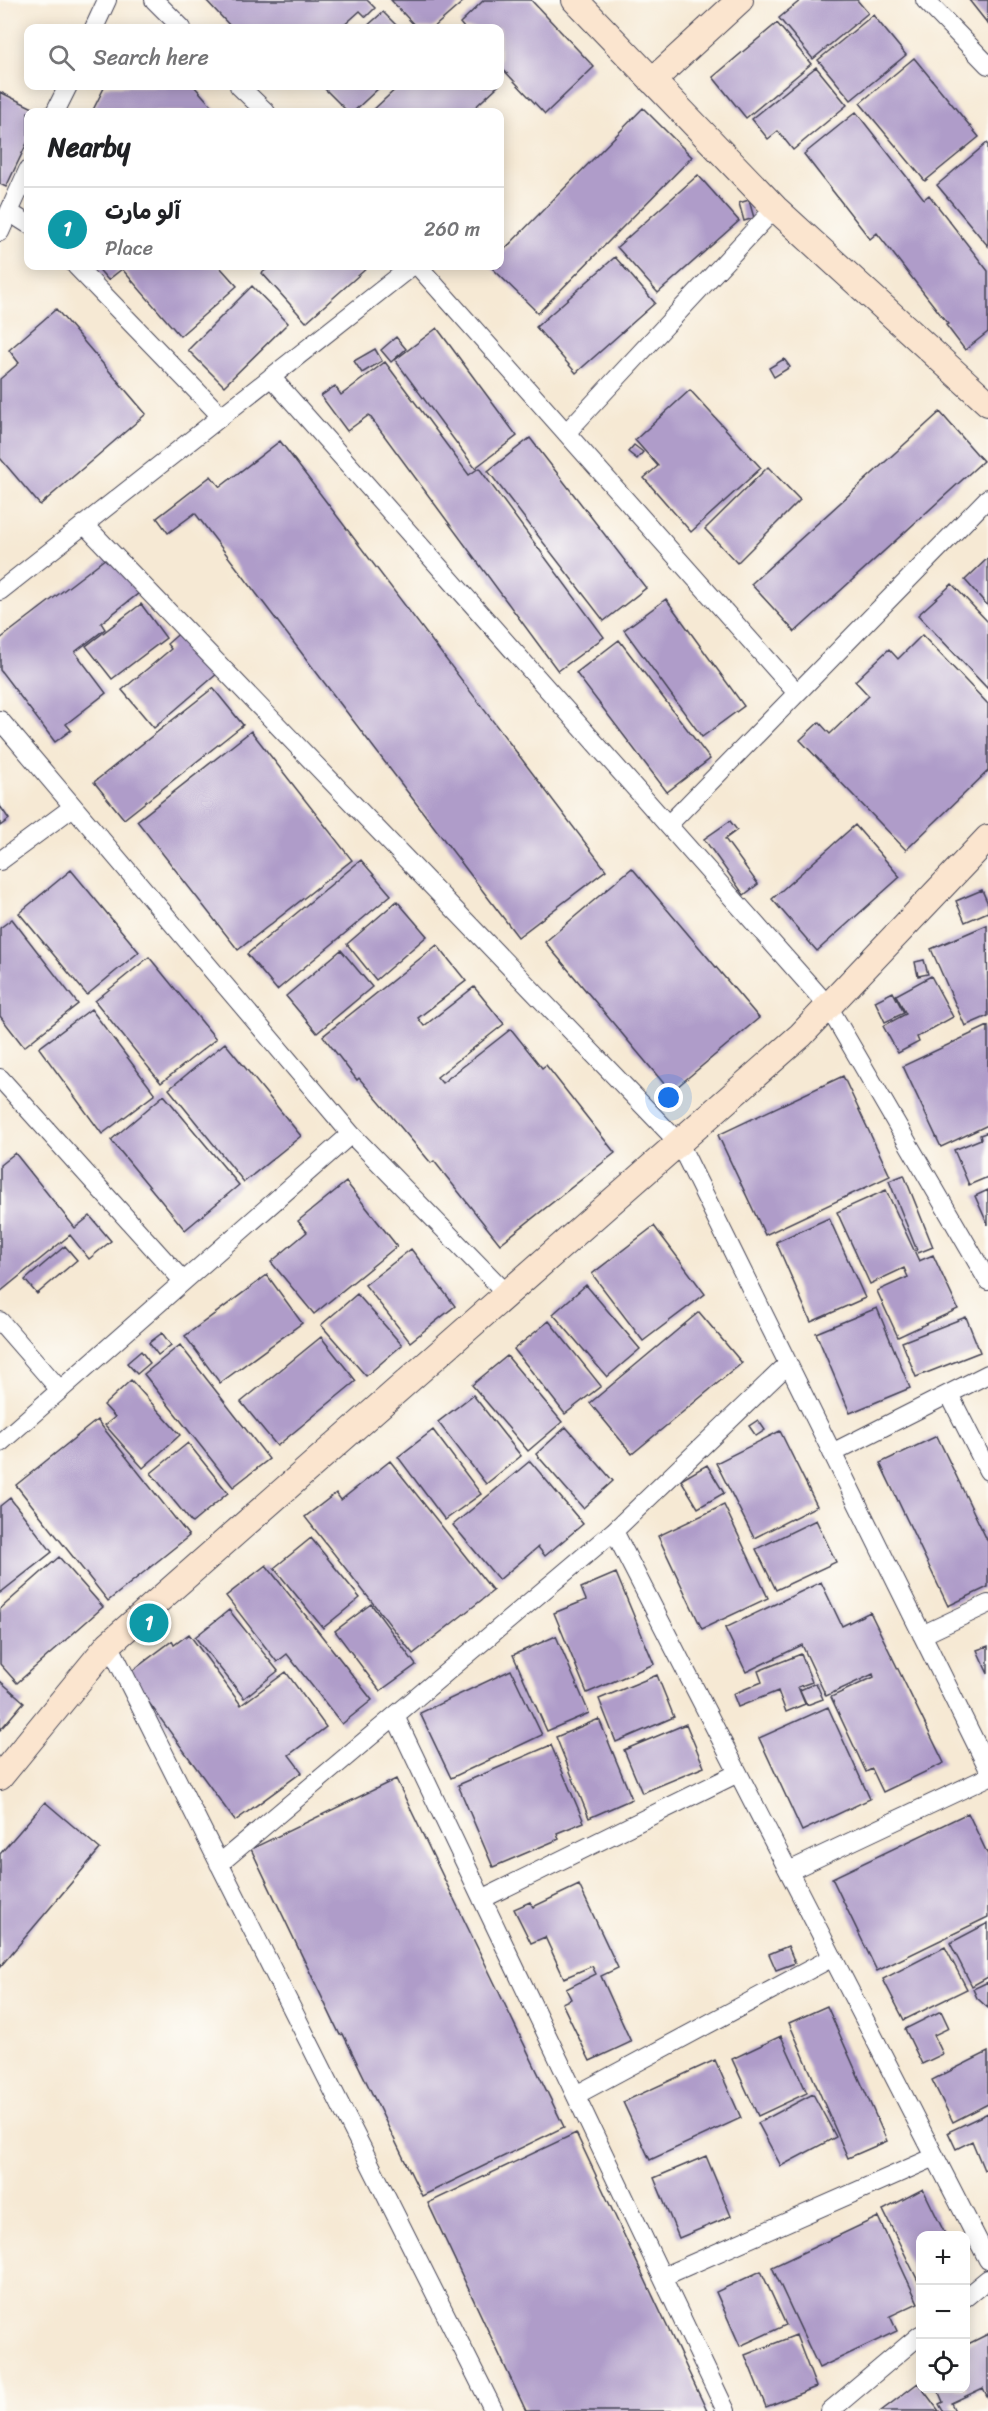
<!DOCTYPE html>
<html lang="en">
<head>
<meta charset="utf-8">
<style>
	:root { --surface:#fff; --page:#f6f6f6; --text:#202124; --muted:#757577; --line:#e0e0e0; --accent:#2563eb }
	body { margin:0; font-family:Sriracha,"Playpen Sans Arabic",sans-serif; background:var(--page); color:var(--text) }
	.controls { position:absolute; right:18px; bottom:18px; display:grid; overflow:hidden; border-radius:12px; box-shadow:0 3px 15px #0003 }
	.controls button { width:54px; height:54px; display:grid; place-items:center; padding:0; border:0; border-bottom:2px solid var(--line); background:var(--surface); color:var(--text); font:30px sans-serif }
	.you { position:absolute; left:669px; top:1098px; width:21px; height:21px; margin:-15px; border:4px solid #fff; border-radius:50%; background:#1a73e8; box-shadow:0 0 0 9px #1a73e833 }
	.badge { display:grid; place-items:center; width:39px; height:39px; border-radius:50%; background:var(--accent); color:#fff; font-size:20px; font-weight:700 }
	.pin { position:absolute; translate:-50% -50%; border:3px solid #fff; box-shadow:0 2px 6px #0006 }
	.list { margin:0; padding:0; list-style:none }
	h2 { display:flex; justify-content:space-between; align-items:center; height:78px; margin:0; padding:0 24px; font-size:26px }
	h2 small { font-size:20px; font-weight:400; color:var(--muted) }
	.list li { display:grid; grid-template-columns:39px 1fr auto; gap:18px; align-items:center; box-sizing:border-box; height:84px; padding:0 24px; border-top:2px solid var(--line) }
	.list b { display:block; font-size:22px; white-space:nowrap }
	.list p { margin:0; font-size:20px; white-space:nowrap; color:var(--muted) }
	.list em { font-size:20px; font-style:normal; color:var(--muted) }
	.icon { flex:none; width:33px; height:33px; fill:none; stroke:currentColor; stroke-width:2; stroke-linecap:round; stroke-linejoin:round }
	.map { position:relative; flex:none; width:988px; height:2411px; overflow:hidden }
	.search { position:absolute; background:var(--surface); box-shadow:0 3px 15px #0003; left:24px; top:24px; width:480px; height:66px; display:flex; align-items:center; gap:15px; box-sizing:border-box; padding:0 21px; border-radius:12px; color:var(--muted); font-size:22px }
	.panel { position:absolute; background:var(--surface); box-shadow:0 3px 15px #0003; left:24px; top:108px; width:480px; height:162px; border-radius:12px }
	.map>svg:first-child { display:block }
	.building { fill:#af9cc9 }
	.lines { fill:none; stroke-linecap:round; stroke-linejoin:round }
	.street-casing { stroke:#424052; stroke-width:20 }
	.secondary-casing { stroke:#424052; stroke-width:28 }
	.street { stroke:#fff; stroke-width:18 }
	.secondary { stroke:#fbe5cf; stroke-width:26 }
</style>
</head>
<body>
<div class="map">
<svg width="988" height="2411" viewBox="0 0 988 2411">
	<rect width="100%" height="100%" fill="#fdfcf7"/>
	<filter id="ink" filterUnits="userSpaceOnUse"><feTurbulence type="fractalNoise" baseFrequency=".0167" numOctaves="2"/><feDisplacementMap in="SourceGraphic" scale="12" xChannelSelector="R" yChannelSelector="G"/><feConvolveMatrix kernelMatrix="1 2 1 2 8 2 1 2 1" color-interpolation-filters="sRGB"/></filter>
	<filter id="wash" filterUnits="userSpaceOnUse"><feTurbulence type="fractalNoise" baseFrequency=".008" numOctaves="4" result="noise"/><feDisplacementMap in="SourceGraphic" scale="24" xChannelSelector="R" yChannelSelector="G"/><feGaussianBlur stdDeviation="1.35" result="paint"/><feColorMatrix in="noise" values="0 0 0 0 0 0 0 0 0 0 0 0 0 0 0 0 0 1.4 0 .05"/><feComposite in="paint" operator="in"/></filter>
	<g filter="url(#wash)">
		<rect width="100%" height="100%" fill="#f6e9d4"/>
		<g id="blocks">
			<path class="building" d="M206,0H367L375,8L366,17L360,11L341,28H232Z
				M391,0H465L433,28H417Z
				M484,0H531L594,67L545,114L500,66V28H464L460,23Z
				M801,0H857L868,13L813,59L779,18Z
				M969,0H988V24Z
				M383,12L399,28H365Z
				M873,15L906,55L851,100L818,60Z
				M777,23L811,64L746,118L713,77Z
				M914,58L979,137L925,181L860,103Z
				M816,67L847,105L793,150L778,131L768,139L752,119Z
				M105,86H194L217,112H92Z
				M322,86H381L353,112H348Z
				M399,86H498L470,112H371Z
				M0,92L41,112H28V141L6,187L0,184Z
				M643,108L692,157L538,313L490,266H500V254Z
				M856,112L924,199L929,195L988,271V332L965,350L946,325L948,324L877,233L870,239L804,154Z
				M987,143L988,144V246L937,185Z
				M698,175L739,221L658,293L617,247Z
				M749,200L754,218L744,221L739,203Z
				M615,257L655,303L576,373L536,327Z
				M96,266H219L237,286L180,336L122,269L108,280Z
				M271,266H366L368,267L306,322L262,273Z
				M252,286L288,323L224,386L188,350Z
				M56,309L146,414L40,505L0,458V379L19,363L9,350Z
				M437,328L517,436L475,468L395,360Z
				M396,337L406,349L391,362L381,350Z
				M375,349L382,361L362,373L354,361Z
				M784,359L790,367L774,377L769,368Z
				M385,362L469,475L479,468L604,637L558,671L369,415L347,431L321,396L335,386L341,395Z
				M690,390L761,468L691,532L644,478L658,466L635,440Z
				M940,412L983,461L795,632L751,584Z
				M530,438L646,588L604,621L488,471Z
				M280,441L606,870L518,937L195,513L168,533L157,518L211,476L220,487Z
				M634,445L643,452L637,459L628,452Z
				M768,467L800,500L737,563L705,529Z
				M110,555L139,593L101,623L105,629L75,652L106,693L66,724L71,730L55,742L0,670V639Z
				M988,558V606L965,580Z
				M952,584L988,622V689L918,615Z
				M666,599L744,706L702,737L624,630Z
				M141,604L166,638L112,679L86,646Z
				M183,630L218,673L154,728L122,690L171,649L167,644Z
				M922,635L988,704V771L906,850L800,740L819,722L830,734L869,696L855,681L889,649L898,659Z
				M619,640L710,759L667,792L576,673Z
				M213,688L243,725L124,819L94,782Z
				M251,731L352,860L238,950L137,821Z
				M0,806L9,819L0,826Z
				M730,821L737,830L725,839L758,884L744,895L704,839Z
				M855,825L900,877L817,951L772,899Z
				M361,860L391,895L277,990L247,954Z
				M632,868L759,1018L671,1092L545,942Z
				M71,870L139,952L87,995L19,913Z
				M982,890L988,904V912L965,922L956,901Z
				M397,901L427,936L376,980L347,944Z
				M12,919L78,1004L24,1047L0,1016V928Z
				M987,925L988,1016L965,1026L931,949Z
				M437,945L466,981L418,1018L424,1026L474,987L504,1024L437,1077L442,1083L511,1029L542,1068L546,1065L615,1153L500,1244L434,1161L431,1163L359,1078L357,1080L323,1036Z
				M341,950L372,987L317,1033L286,996Z
				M149,957L216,1039L161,1083L95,1001Z
				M924,960L928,974L918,976L915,962Z
				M931,976L953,1017L917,1037L919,1042L898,1053L883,1026L906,1014L896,995Z
				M893,992L904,1013L885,1022L875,1001Z
				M91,1009L155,1094L102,1134L39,1048Z
				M988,1026V1125L941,1147L903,1066Z
				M225,1043L301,1136L244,1182L169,1089Z
				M843,1076L890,1176L765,1235L718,1135Z
				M164,1095L239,1185L185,1230L111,1140Z
				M988,1132V1177L969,1185L954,1150L981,1139L980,1135Z
				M15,1153L75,1228L90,1216L111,1241L89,1259L70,1235L0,1292V1165Z
				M904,1175L933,1247L918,1253L889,1181Z
				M346,1182L397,1246L314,1314L271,1262L307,1232L298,1221Z
				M886,1190L919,1261L933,1255L958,1309L898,1337L877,1291L908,1277L904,1268L870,1284L837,1212Z
				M988,1190V1225L975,1196Z
				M829,1218L865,1298L811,1322L776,1242Z
				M654,1226L705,1294L643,1341L592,1274Z
				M65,1246L77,1260L37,1294L25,1280Z
				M411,1249L455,1306L410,1342L365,1285Z
				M267,1275L302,1323L220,1383L185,1336Z
				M586,1285L640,1349L607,1377L553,1314Z
				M357,1294L402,1345L366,1376L321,1325Z
				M877,1308L910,1388L850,1413L816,1333Z
				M699,1312L742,1363L632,1454L590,1403Z
				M966,1317L980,1352L916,1377L902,1342Z
				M549,1321L601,1386L565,1414L514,1349Z
				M162,1333L171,1345L158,1355L149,1343Z
				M321,1337L356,1381L277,1446L241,1402Z
				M180,1345L269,1459L233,1487L144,1374Z
				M141,1351L150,1363L137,1374L127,1363Z
				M507,1356L562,1422L528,1451L472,1385Z
				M131,1380L180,1435L143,1468L105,1425L115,1417L104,1405Z
				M473,1395L521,1456L486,1484L438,1422Z
				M97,1420L189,1536L108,1601L16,1485Z
				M758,1420L765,1430L756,1436L749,1426Z
				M566,1427L613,1481L583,1508L536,1454Z
				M433,1430L481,1494L445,1520L398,1457Z
				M780,1431L817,1506L754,1538L716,1463Z
				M937,1436L988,1542V1587L948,1606L880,1463Z
				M188,1443L228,1493L192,1523L151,1473Z
				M390,1461L493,1591L413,1654L305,1517L336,1493L341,1500Z
				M530,1461L583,1524L545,1556L538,1547L499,1580L453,1525Z
				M707,1465L724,1493L698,1508L681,1480Z
				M10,1498L52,1552L0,1593V1506Z
				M724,1505L768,1598L702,1629L658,1536Z
				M816,1520L836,1562L776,1590L756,1549Z
				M311,1538L360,1598L323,1628L274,1568Z
				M59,1557L103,1607L17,1683L0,1664V1609Z
				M266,1565L372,1700L342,1724L287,1654L277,1662L226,1596Z
				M616,1573L654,1664L587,1693L554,1613L586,1600L581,1588Z
				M821,1582L842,1626L870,1612L944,1763L883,1792L872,1769L866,1772L831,1697L874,1677L873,1674L826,1696L802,1645L746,1672L725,1628Z
				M371,1604L416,1665L380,1691L335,1631Z
				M229,1610L278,1671L244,1698L195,1637Z
				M189,1634L241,1705L286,1672L326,1727L289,1755L302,1772L235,1821L128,1674L172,1641L174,1645Z
				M556,1636L589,1713L547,1731L513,1655Z
				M988,1646V1674L977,1650Z
				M801,1654L812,1682L798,1687L805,1704L786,1712L778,1691L738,1707L733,1694L762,1682L758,1671Z
				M511,1670L542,1735L451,1778L420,1713Z
				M657,1675L674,1717L616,1742L599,1699Z
				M0,1681L24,1702L0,1730Z
				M816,1683L823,1699L807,1705L800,1690Z
				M828,1707L870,1799L802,1831L759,1738Z
				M599,1719L632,1799L589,1818L556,1737Z
				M686,1724L704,1767L642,1793L624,1750Z
				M551,1745L584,1822L557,1833L559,1839L493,1867L458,1785Z
				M396,1779L564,2127L422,2196L343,2034L340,2035L251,1849Z
				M45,1802L100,1849L0,1967V1854Z
				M968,1813L988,1855V1917L877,1971L832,1878Z
				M579,1885L618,1968L601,1976L631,2042L590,2061L562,2003L571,1999L566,1989L596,1974L592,1966L564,1978L545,1937L531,1943L514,1909L530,1902L533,1907Z
				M988,1923V1977L972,1986L950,1943Z
				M788,1946L795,1963L776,1970L769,1954Z
				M945,1947L967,1989L904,2020L883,1979Z
				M988,1982V2008L977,1998L973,1989Z
				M827,2006L887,2141L848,2158L789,2023Z
				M941,2011L949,2028L934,2035L943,2054L922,2064L905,2029Z
				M781,2036L807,2093L758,2116L732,2059Z
				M988,2052V2104L953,2122L932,2080Z
				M715,2060L741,2118L650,2160L623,2102Z
				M813,2094L836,2137L781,2166L758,2123Z
				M988,2113V2168L984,2170L972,2141L956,2149L948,2132Z
				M576,2133L707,2411H526L428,2203Z
				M706,2156L731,2216L679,2238L654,2178Z
				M923,2189L946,2236H920V2285L883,2210Z
				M878,2217L918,2303L890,2316L897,2331L819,2368L772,2267Z
				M761,2271L786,2325L740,2346L716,2292Z
				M988,2334V2398L983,2388L951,2403L955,2411H943L939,2404L943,2402L937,2388H966V2345Z
				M796,2335L816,2387L766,2407L745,2355Z
				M918,2383L939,2411H881Z"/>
		</g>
	</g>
	<g filter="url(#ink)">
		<use href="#blocks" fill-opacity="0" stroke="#424052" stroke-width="1.5"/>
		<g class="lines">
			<g class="street-casing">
				<path id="street" d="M154,0L182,28
					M925,0L988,65
					M94,28L107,0
					M239,86L266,112
					M55,112L68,86
					M9,212L28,224
					M0,232L28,170
					M76,266L221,416
					M418,266L797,693
					M271,377L828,1006L988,1281
					M566,433L775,208
					M84,524L679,1143L988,1768
					M0,591L412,266
					M0,720L351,1134L507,1294
					M668,825L988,498
					M0,861L73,807
					M0,1078L183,1281
					M0,1321L60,1390
					M949,1394L988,1471
					M0,1443L351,1134
					M832,1453L988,1374
					M614,1531L988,2260
					M922,1635L988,1604
					M109,1644L494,2411
					M395,1716L726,2411
					M219,1864L614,1531L788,1364
					M789,1871L988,1777
					M482,1899L738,1773
					M576,2095L833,1957
					M662,2277L935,2157
					M966,2297L988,2279
					M830,2411L920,2335"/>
			</g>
			<g class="secondary-casing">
				<path id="secondary" d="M575,0L775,208L988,403
					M652,81L740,0
					M0,1777L109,1644L801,1035L988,838"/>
			</g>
			<use href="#street" class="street"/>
			<use href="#secondary" class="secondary"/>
		</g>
	</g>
</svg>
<div class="controls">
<button>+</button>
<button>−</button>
<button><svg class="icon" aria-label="locate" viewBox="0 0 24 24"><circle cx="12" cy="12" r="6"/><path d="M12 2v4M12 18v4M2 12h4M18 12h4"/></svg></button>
</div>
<div class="you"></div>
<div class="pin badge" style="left:149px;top:1623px;background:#0f9aa8">1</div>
<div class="search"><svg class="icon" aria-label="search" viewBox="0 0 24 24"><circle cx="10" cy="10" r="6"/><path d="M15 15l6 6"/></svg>Search here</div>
<section class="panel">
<h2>Nearby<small></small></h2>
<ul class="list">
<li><span class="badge" style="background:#0f9aa8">1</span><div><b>آلو مارت</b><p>Place</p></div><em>260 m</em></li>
</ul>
</section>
</div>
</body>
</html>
